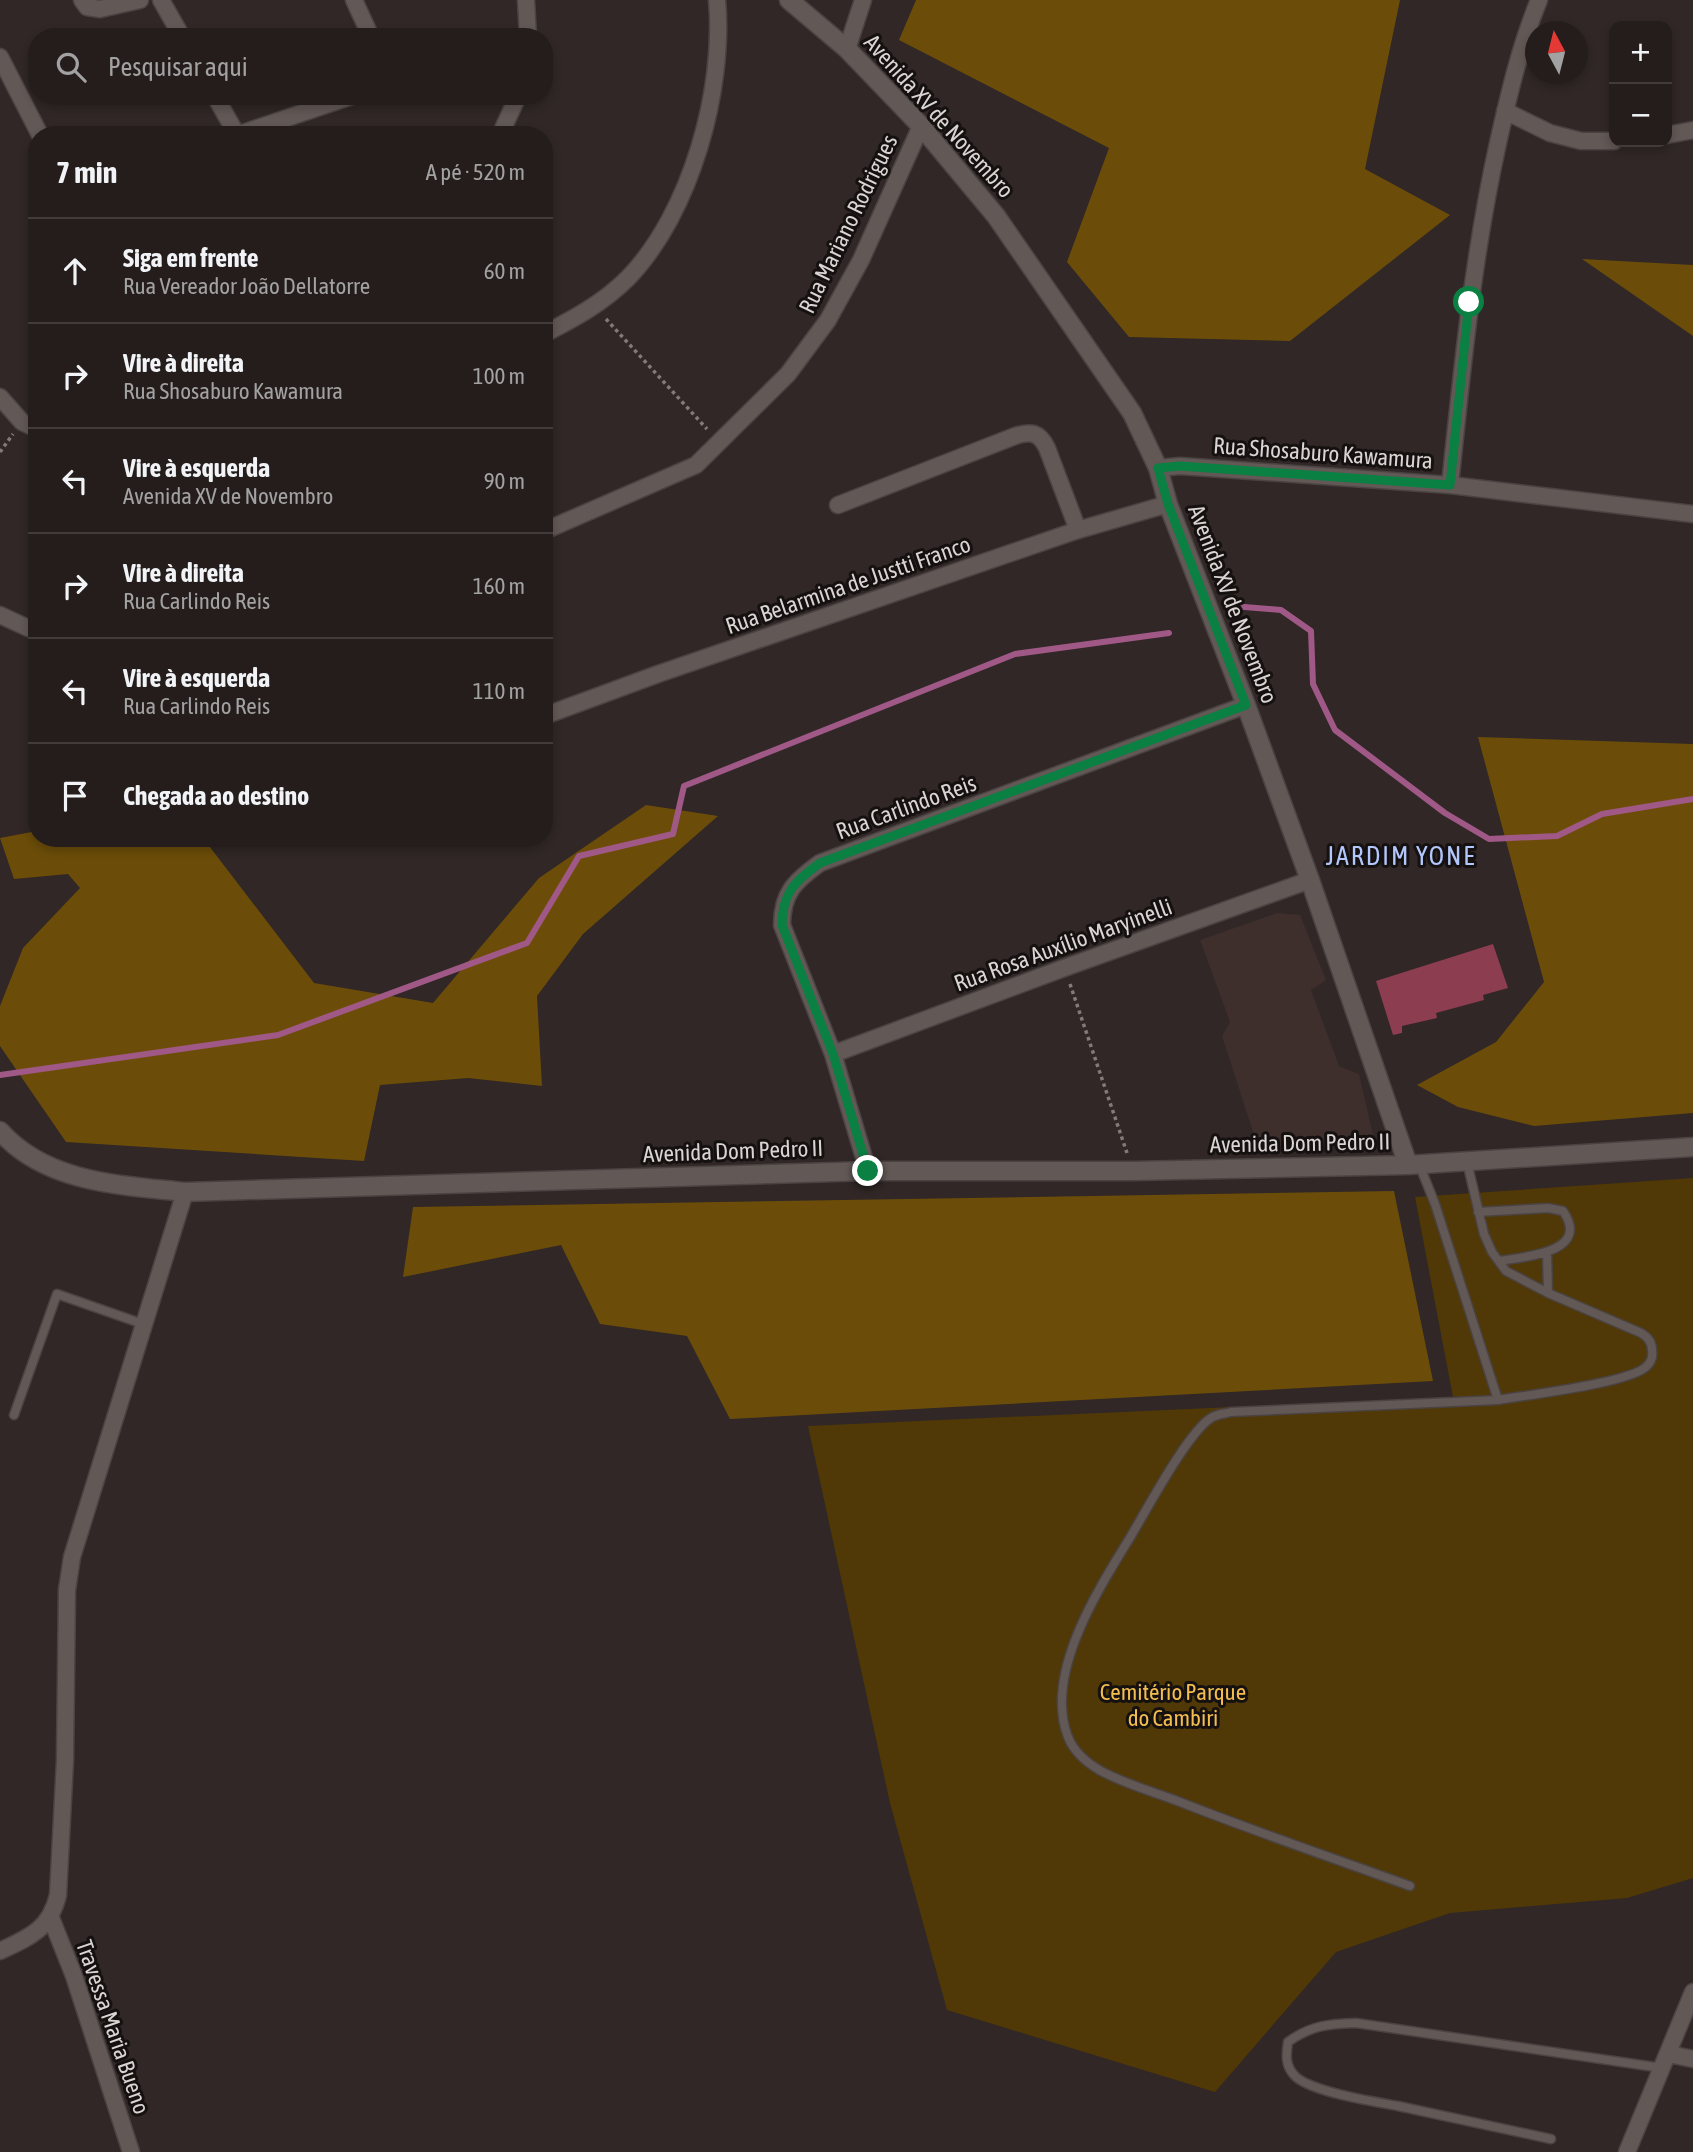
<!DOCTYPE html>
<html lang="pt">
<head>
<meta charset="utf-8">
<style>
	:root { --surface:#241d1c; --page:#2c2625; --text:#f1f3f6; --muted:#a3a2a3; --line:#413b3b }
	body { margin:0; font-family:"Asap Condensed",sans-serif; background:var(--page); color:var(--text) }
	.controls { position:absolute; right:21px; top:21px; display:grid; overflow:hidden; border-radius:14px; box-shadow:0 4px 10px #0003 }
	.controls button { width:63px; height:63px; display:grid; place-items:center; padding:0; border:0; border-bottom:2px solid var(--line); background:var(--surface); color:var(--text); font:35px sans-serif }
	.compass { position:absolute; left:1525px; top:21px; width:63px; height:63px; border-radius:50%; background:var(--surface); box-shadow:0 4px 10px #0003; rotate:353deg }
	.stop { position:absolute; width:21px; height:21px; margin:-16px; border:5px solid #0b8043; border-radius:50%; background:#fff }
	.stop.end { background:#0b8043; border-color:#fff; box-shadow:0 2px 7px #0008 }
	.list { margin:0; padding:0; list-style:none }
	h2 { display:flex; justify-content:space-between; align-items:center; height:91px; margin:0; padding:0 28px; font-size:30px }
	h2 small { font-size:23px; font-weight:400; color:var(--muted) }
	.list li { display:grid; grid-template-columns:46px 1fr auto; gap:21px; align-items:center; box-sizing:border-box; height:105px; padding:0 28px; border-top:2px solid var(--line) }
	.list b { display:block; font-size:26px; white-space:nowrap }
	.list p { margin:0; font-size:23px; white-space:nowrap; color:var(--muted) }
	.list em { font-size:23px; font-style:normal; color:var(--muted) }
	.icon { flex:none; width:38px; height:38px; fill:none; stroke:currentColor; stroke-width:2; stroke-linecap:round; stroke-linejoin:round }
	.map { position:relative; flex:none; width:1693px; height:2152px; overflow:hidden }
	.search { position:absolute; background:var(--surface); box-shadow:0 4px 10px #0003; left:28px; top:28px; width:525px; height:77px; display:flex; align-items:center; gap:18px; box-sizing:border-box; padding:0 24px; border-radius:28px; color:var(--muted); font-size:26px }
	.panel { position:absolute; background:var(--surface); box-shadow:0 4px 10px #0003; left:28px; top:126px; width:525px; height:721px; border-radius:28px }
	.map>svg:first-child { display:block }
	.built { fill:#3e2f2c }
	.green { fill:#503906 }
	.forest { fill:#6b4d09 }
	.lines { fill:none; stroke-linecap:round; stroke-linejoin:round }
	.stream { stroke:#a05986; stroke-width:6 }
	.building { fill:#8c3d50 }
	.service-casing { stroke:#4a4342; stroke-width:11 }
	.minor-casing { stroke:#4a4342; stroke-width:19 }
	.tertiary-casing { stroke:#4a4342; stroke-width:21 }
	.path { stroke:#837b7a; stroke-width:3.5; stroke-dasharray:3.5 3.5; stroke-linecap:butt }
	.service { stroke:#625856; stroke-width:8 }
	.minor { stroke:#625856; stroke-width:16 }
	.tertiary { stroke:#625856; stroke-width:18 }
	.route { stroke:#0b8043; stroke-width:9 }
	.labels { text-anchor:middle; stroke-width:6; stroke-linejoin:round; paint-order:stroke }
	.street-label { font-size:23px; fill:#dad4d3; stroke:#151110 }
	.park-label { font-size:23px; fill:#f4bd50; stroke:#151110 }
	.quarter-label { font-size:26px; letter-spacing:2px; fill:#b3c7fd; stroke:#151110 }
</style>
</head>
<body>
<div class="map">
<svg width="1693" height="2152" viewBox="0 0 1693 2152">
	<rect width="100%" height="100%" fill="#302726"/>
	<path class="built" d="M1277,913L1300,915L1326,980L1311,990L1339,1066L1359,1074L1374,1139L1358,1144L1258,1147L1222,1036L1230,1022L1200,940Z"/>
	<path class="green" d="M1693,1178V1878L1627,1898L1450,1913L1336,1952L1215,2092L947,2010L890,1803L808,1426L1453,1397L1415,1197Z"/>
	<path class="forest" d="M916,0H1400L1365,169L1450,215L1290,341L1129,337L1067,262L1109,148L899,40Z
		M1582,259L1693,265V336Z
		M1478,737L1693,744V1113L1534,1126L1458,1107L1417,1085L1496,1042L1544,982Z
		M646,805L718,816L583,934L537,996L542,1086L468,1078L380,1085L364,1161L66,1142L0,1046V1006L23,948L80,888L68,874L14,879L0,838L37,831V838H203L314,983L433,1003L539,878Z
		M1394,1191L1433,1381L730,1419L687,1336L600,1324L561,1245L403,1277L413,1207Z"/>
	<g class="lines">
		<path class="stream" d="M1232,606L1281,610L1311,631L1313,684L1335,730L1445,813L1489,839L1557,836L1602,814L1693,799
			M0,1075L278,1035L527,943L579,856L673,834L684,786L1015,654L1169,633"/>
	</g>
	<path class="building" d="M1493,944L1508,988L1483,995L1484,1000L1436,1013L1437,1018L1402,1026V1033L1393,1035L1376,981Z"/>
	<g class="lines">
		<g class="service-casing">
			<path id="service" d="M1467,1162L1484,1234L1492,1252L1506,1271L1548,1293L1641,1333C1648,1337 1652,1342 1652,1350C1653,1356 1651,1362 1647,1366C1631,1383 1526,1395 1498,1400
				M1478,1212L1548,1208L1563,1211C1592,1253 1523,1257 1499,1261
				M1547,1252L1548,1293
				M14,1415L57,1294L143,1324
				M1410,1886C1333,1858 1256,1832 1180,1802C1154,1792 1125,1784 1101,1771C1087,1763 1074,1752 1068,1737C1044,1675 1096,1593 1128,1541C1145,1513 1187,1433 1211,1418C1217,1414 1224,1414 1231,1412L1498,1400L1435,1204L1419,1164
				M1551,2139C1500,2128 1449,2117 1398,2106C1375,2102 1311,2092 1295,2076C1285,2066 1286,2055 1288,2042C1311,2025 1329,2024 1356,2023L1662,2068"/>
		</g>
		<g class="minor-casing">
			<path id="minor" d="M82,0L87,7L100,9L140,0
				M161,0L182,37
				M354,0L371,37
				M526,0L528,37
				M847,49L863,0
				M0,57L40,135
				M215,96L237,135
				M1505,111L1550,133L1581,141H1614
				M237,135L352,96
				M500,135L518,96
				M1667,135L1693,130
				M544,334C575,318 603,303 628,278C691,213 725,89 717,0
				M0,397L22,422L37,429
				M1158,468L1180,466L1450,485L1693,514
				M1450,485C1462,370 1473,256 1498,143C1509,94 1520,46 1539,0
				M838,505L1015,436C1031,431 1039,432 1047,448L1078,530
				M544,531L696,465L788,374L828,320L861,260L921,126
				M0,615L28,628L37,629
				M544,716L658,674L1078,530L1168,504
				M833,1054L1064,968L1310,880
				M868,1171L833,1054L782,925C782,893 795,881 820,863L1246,705
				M51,1918L74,1976L131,2152
				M0,1951C30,1937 50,1929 58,1895L65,1760L67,1590L72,1557L185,1192
				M1668,2054L1693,2059
				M1627,2152L1693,1992"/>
		</g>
		<g class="tertiary-casing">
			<path id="tertiary" d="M789,0L847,49L921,126L996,216L1132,413L1158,468L1168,504L1246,705L1310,880L1408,1165
				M0,1131C46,1183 120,1185 185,1192L868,1171H1133L1408,1165L1693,1147"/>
		</g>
		<path class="path" d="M606,319L707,429
			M31,407L37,397
			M0,452L13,434
			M1070,984L1127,1153"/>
		<use href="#service" class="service"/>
		<use href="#minor" class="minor"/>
		<use href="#tertiary" class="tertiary"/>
	</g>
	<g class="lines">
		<path class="route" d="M868,1171L833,1054L782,925C782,893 795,881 820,863L1246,705L1168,504L1158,468L1180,466L1450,485L1469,302"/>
	</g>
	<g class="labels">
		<g class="street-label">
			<text transform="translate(939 116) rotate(48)" y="8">Avenida XV de Novembro</text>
			<text transform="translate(848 224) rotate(-64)" y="8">Rua Mariano Rodrigues</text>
			<text transform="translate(1323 453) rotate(4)" y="8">Rua Shosaburo Kawamura</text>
			<text transform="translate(848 585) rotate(-19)" y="8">Rua Belarmina de Justti Franco</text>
			<text transform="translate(1233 604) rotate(69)" y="8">Avenida XV de Novembro</text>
			<text transform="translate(906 807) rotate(-20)" y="8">Rua Carlindo Reis</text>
			<text transform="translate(1063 945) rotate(-20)" y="8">Rua Rosa Auxílio Maryinelli</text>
			<text transform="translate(1300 1143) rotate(-1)" y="8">Avenida Dom Pedro II</text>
			<text transform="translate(733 1151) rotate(-2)" y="8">Avenida Dom Pedro II</text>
			<text transform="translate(113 2027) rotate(71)" y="8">Travessa Maria Bueno</text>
		</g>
		<g class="park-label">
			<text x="1173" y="1700">Cemitério Parque<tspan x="1173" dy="26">do Cambiri</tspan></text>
		</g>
		<g class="quarter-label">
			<text x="1401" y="865">JARDIM YONE</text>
		</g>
	</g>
</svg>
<div class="controls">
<button>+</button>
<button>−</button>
</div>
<svg class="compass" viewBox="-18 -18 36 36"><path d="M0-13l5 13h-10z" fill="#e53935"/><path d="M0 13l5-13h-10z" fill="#a3a2a3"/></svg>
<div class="stop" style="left:1469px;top:302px"></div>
<div class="stop end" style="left:868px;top:1171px"></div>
<div class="search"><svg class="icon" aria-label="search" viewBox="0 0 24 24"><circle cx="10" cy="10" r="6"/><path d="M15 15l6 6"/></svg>Pesquisar aqui</div>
<section class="panel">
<h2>7 min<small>A pé · 520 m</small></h2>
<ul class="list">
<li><svg class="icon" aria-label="ahead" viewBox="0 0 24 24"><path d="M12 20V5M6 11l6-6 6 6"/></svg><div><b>Siga em frente</b><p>Rua Vereador João Dellatorre</p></div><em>60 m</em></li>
<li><svg class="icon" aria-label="right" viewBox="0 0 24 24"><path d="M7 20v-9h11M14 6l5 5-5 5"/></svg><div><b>Vire à direita</b><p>Rua Shosaburo Kawamura</p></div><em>100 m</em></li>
<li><svg class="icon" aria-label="left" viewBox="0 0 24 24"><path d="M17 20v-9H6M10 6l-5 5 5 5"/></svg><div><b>Vire à esquerda</b><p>Avenida XV de Novembro</p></div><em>90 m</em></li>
<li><svg class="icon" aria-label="right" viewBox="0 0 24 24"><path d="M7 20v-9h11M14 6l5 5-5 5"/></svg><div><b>Vire à direita</b><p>Rua Carlindo Reis</p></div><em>160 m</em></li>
<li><svg class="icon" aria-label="left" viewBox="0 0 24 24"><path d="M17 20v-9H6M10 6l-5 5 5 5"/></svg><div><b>Vire à esquerda</b><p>Rua Carlindo Reis</p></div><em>110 m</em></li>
<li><svg class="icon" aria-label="arrive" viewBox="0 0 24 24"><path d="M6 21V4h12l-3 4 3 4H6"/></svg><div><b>Chegada ao destino</b></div></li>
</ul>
</section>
</div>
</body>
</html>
